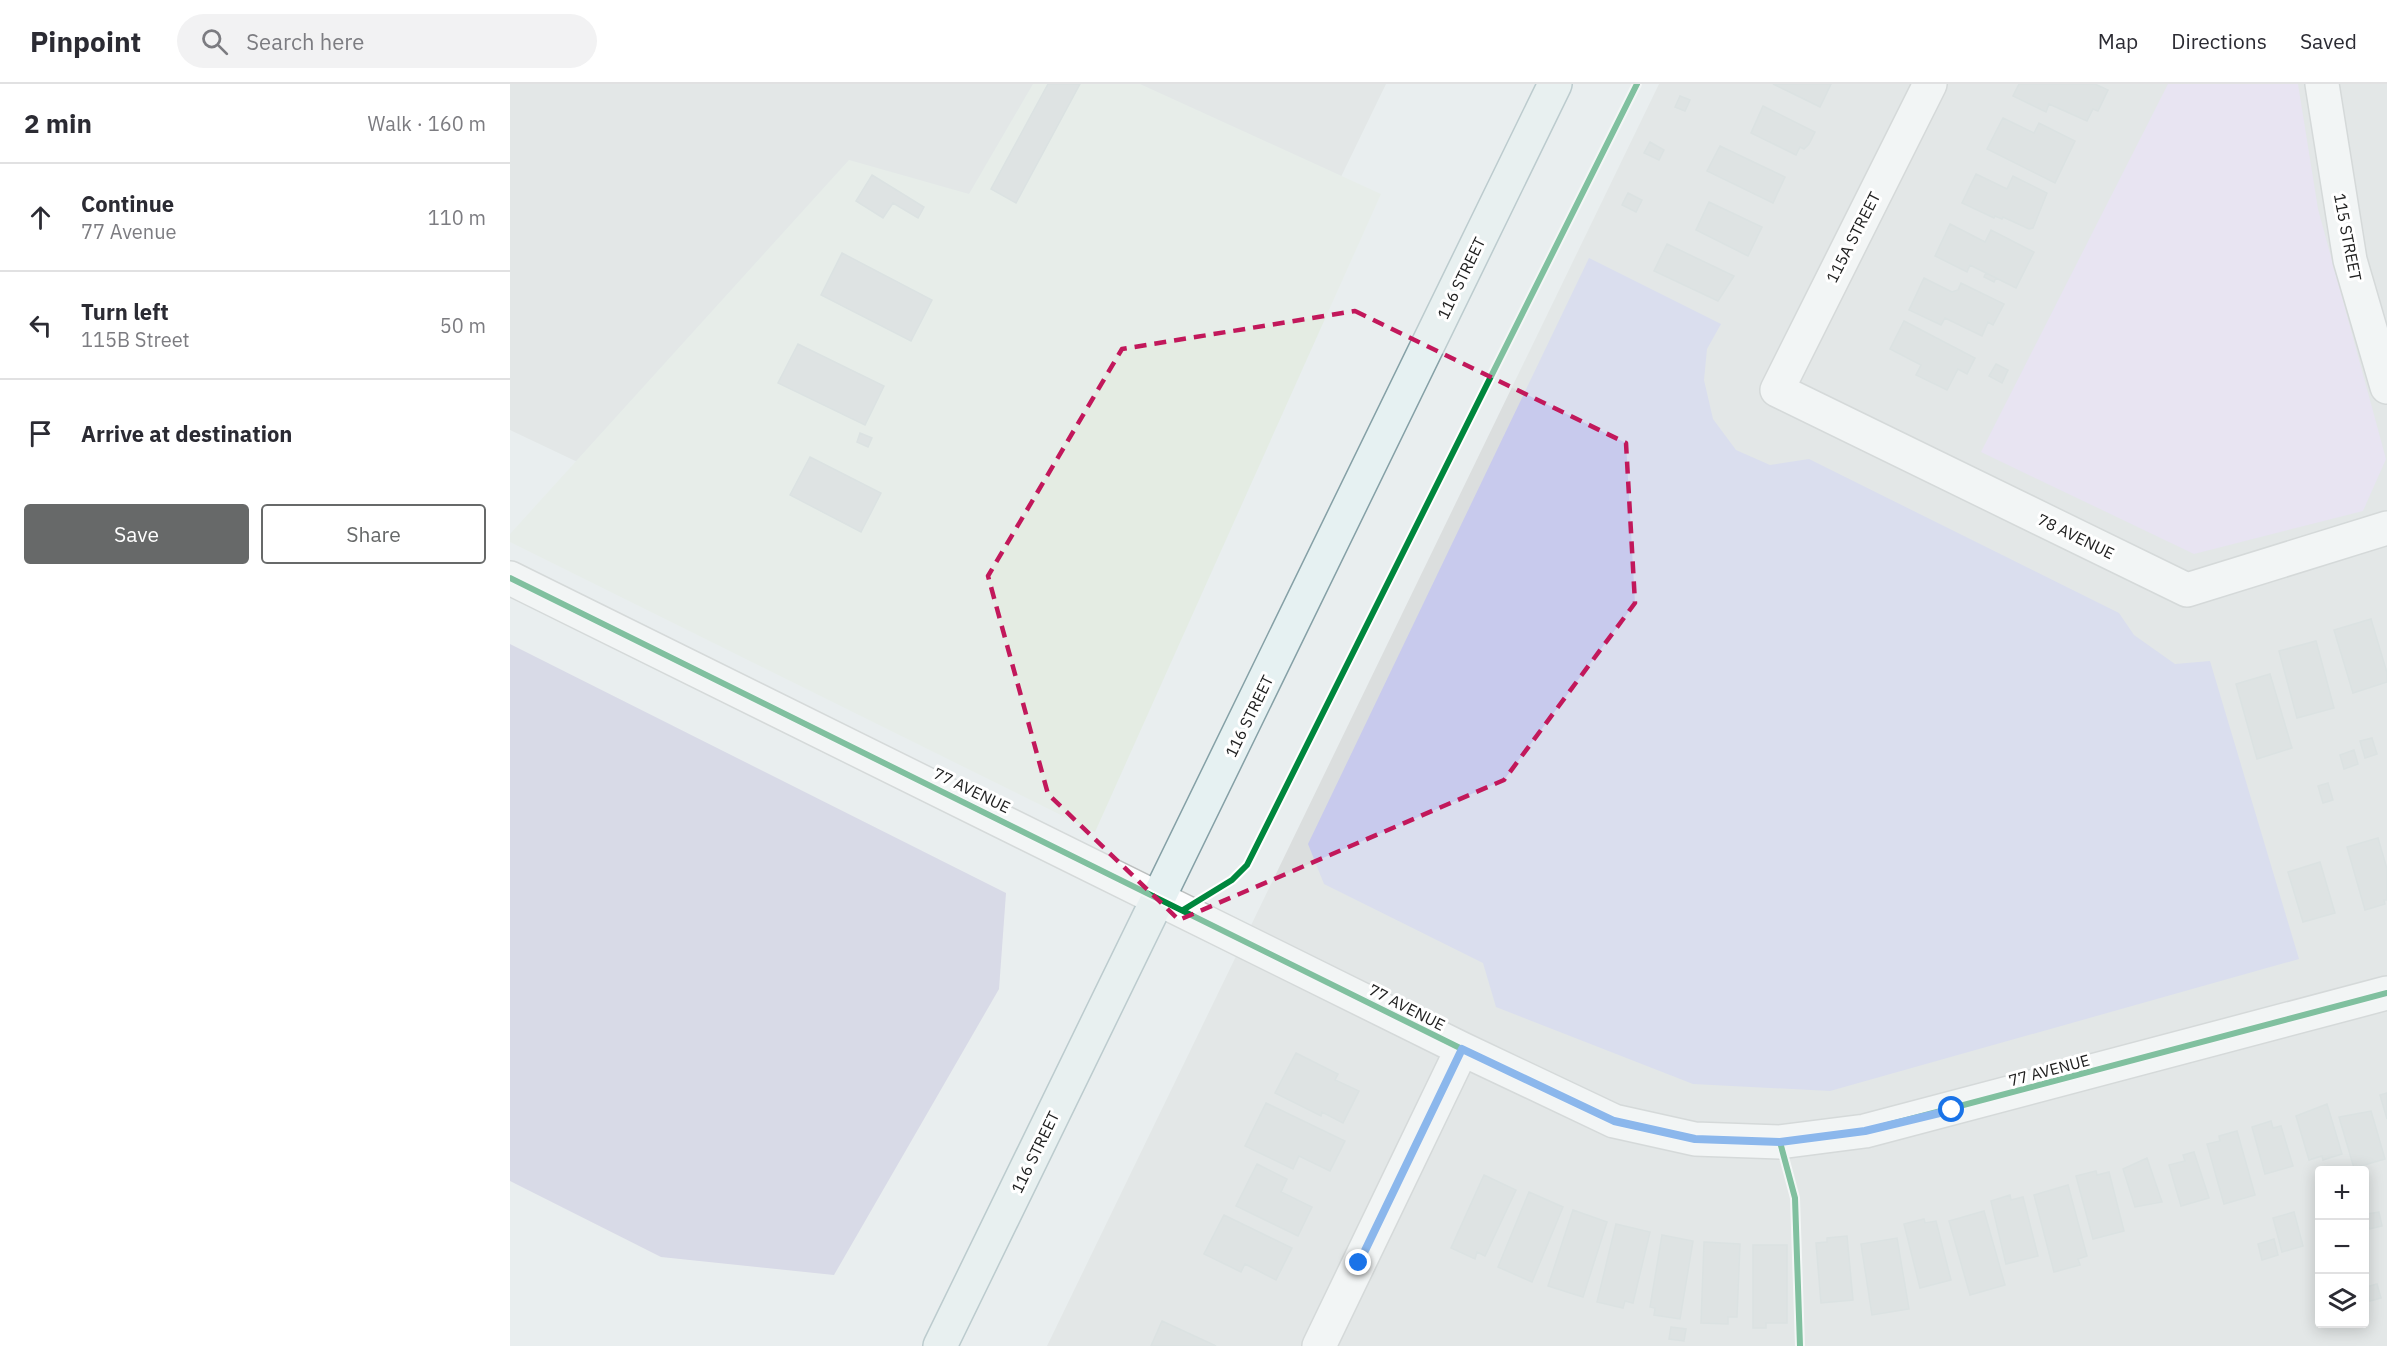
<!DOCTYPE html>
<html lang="en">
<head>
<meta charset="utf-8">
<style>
	:root { --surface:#fff; --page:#f2f2f3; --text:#2b2b33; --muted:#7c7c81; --line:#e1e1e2; --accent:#676969 }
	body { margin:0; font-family:"IBM Plex Sans",sans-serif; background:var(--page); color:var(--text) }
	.controls { position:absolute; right:18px; bottom:18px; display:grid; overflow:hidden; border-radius:6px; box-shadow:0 3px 15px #0003 }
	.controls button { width:54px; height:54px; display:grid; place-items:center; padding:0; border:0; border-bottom:2px solid var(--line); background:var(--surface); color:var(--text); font:30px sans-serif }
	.stop { position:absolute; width:18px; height:18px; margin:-14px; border:4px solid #1a73e8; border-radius:50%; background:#fff }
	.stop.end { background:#1a73e8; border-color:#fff; box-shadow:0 2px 6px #0008 }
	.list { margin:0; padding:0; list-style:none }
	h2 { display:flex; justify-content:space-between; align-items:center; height:78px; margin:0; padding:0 24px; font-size:26px }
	h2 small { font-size:20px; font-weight:400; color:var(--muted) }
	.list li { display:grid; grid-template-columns:39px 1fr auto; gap:18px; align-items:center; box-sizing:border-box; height:108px; padding:0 24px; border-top:2px solid var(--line) }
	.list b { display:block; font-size:22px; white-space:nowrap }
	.list p { margin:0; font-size:20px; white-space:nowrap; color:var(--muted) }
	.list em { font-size:20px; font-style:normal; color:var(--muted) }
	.actions { display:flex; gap:12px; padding:18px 24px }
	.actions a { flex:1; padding:14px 0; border:2px solid var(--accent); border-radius:6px; text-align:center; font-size:21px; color:var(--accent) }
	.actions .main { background:var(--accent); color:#fff }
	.icon { flex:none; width:33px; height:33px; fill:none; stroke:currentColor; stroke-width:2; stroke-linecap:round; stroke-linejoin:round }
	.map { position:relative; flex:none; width:1877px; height:1262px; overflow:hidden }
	header { display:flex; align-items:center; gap:36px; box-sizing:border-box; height:84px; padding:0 30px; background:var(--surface); border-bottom:2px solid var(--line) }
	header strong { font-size:28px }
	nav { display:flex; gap:33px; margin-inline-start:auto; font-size:21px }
	.search { width:420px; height:54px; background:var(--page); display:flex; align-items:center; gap:15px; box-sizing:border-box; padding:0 21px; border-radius:33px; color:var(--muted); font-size:22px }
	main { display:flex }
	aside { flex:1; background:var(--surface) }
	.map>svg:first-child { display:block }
	.residential { fill:#dbdede; fill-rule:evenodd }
	.industrial { fill:#e4ece3 }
	.grass { fill:#c8caed }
	.forest { fill:#c4c0de }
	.park { fill:#e6d7f6 }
	.building { fill:#d0d5d5; stroke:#cbd2d2; stroke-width:1.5 }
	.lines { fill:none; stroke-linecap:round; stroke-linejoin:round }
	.minor-casing { stroke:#bcbfbf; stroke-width:36 }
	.major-casing { stroke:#85a0a6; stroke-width:36 }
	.minor { stroke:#fcfcfd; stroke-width:33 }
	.major { stroke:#e6f1f2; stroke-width:33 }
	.cycleway-casing { stroke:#fff; stroke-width:10 }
	.cycleway { stroke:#00873e; stroke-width:6 }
	.route { stroke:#1a73e8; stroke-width:8 }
	.marked { fill:none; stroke:#c2185b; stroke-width:4.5; stroke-dasharray:12 8; stroke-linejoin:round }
	.labels { text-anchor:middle; stroke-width:6; stroke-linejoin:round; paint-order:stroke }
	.street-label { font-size:16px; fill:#212121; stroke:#fff }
</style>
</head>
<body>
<header>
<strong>Pinpoint</strong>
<div class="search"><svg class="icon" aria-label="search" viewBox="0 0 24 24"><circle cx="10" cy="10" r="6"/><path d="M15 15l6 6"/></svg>Search here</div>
<nav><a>Map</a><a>Directions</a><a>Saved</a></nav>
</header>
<main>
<aside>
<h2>2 min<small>Walk · 160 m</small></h2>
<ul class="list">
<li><svg class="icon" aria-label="ahead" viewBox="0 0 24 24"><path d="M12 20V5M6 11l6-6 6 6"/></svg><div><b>Continue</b><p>77 Avenue</p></div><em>110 m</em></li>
<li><svg class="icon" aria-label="left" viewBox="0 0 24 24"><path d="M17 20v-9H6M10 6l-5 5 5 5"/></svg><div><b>Turn left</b><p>115B Street</p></div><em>50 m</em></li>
<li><svg class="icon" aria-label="arrive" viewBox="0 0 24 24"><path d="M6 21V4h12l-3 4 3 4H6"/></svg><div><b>Arrive at destination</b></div></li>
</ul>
<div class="actions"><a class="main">Save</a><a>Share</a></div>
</aside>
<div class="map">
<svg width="1877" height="1262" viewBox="0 0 1877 1262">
	<rect width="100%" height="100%" fill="#e9eeef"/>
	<path class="residential" d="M0,0H876L576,619L0,346Z
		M1149,0H1877V1262H537ZM1810,1086H1854V1240H1810Z"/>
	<path class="industrial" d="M523,0H630L871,110L585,748L0,458V450L339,76L459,110Z"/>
	<path class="grass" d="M1079,174L1211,240L1197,265L1194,296L1203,335L1226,366L1260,381L1299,375L1609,529L1624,551L1665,580L1700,577L1789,875L1320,1007L1183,1000L986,923L973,879L814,800L798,760Z"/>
	<path class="forest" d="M0,560L496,809L489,905L324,1191L151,1173L0,1097Z"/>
	<path class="park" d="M1658,0H1788L1808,125L1876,375L1853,427L1684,470L1471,368Z"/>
	<path class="building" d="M538,0H570L506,119L481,105Z
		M1263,0H1321L1310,23Z
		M1509,0H1585L1598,6L1588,27L1583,25L1577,37L1539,20L1536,28L1503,12Z
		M1170,12L1180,16L1175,27L1165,23Z
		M1253,22L1305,48L1299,60L1294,65L1290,63L1286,71L1241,49Z
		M1493,34L1524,49L1529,39L1565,57L1545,99L1477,65Z
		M1140,58L1154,66L1149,76L1134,69Z
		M1210,62L1275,93L1263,119L1197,87Z
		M1466,90L1497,105L1503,92L1537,109L1523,144L1519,145L1493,133L1492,135L1485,132L1484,134L1452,119Z
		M362,91L414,123L408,134L383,119L373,134L346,117Z
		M1118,109L1132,116L1126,128L1112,121Z
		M1199,118L1252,143L1238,172L1186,146Z
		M1440,140L1475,158L1481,146L1524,168L1506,204L1460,181L1457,188L1425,172Z
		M1157,160L1224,192L1208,217L1144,187Z
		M332,169L422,216L401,257L311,211Z
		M1476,189L1486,194L1484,198L1474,193Z
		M1414,194L1442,208L1448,206L1451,199L1494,220L1483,241L1478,238L1472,252L1435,234L1431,241L1399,226Z
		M1394,237L1465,274L1457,290L1448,285L1437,306L1406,291L1411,281L1380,265Z
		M288,260L374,302L355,341L268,299Z
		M1486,280L1498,286L1492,299L1479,292Z
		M350,349L362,354L358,363L347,358Z
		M300,373L371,409L351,448L280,411Z
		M1861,535L1877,589V598L1843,609L1824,546Z
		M1806,557L1824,624L1787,634L1769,567Z
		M1760,590L1782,664L1747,675L1726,600Z
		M1862,654L1867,670L1855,674L1850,657Z
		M1844,666L1848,680L1834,685L1830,671Z
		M1818,699L1823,716L1813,719L1808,702Z
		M1868,754L1877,785V816H1874L1875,820L1855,826L1837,763Z
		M1810,778L1825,829L1793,838L1778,788Z
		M786,969L828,990L825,996L849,1007L833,1039L812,1028L811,1032L765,1009Z
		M1877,1009V1035L1870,1011Z
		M756,1019L835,1057L820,1087L789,1072L783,1085L735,1062Z
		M1817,1020L1832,1070L1813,1076L1812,1072L1799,1076L1786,1032Z
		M1861,1027L1875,1075L1844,1084L1829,1033Z
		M1761,1037L1763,1044L1771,1042L1783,1082L1755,1090L1742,1043Z
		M1727,1047L1745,1111L1714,1120L1697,1060L1710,1057L1709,1052Z
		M1684,1068L1699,1114L1671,1122L1659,1081L1675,1077L1673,1071Z
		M1637,1074L1652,1118L1625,1123L1613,1085Z
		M747,1080L777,1095L771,1108L802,1123L788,1152L726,1122Z
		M1586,1087L1587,1091L1599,1088L1614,1147L1583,1155L1566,1092Z
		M974,1091L1006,1106L975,1172L967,1168L965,1175L941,1164Z
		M1558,1101L1577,1172L1568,1175L1570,1181L1544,1188L1524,1111Z
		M1019,1108L1053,1123L1022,1198L988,1183Z
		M1500,1111L1501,1116L1513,1113L1528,1172L1496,1180L1481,1117Z
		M1063,1126L1097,1138L1073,1213L1038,1202Z
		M1474,1127L1495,1201L1460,1211L1439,1137Z
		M1784,1128L1793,1162L1772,1168L1763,1134Z
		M1869,1128L1872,1142L1859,1145L1856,1130Z
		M714,1131L782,1164L766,1196L735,1180L731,1188L694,1170Z
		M1414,1135L1415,1139L1426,1137L1441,1196L1410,1204L1394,1140Z
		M1106,1140L1140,1148L1123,1219L1115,1217L1113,1224L1087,1218Z
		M1152,1151L1183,1157L1170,1235L1144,1231L1145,1224L1140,1223Z
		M1337,1152L1343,1216L1311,1219L1306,1159L1317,1158V1154Z
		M1387,1154L1399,1225L1362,1231L1351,1160Z
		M1764,1155L1768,1171L1752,1176L1748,1160Z
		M1194,1158L1230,1160L1227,1233H1218V1240L1191,1239Z
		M1243,1161H1277V1239H1256V1244H1243Z
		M1867,1200L1871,1214L1860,1217L1856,1203Z
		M652,1237L706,1262H641Z
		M1161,1243L1176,1245L1174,1257L1159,1255Z"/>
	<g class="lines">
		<g class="minor-casing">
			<path id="minor" d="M1420,0L1267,306L1677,506L1877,444
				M1812,0L1840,176L1877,303
				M0,494L952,965L1104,1037L1185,1055L1270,1058L1355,1047L1877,909
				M809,1262L952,965"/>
		</g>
		<g class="major-casing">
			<path id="major" d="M430,1262L1045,0"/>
		</g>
		<use href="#minor" class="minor"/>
		<use href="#major" class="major"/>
		<g class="cycleway-casing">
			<path id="cycleway" d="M0,494L952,965L1104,1037L1185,1055L1270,1058L1355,1047L1877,909
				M673,826L722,796L737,781L1127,0
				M1270,1058L1285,1114L1290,1262"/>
		</g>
		<use href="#cycleway" class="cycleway"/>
	</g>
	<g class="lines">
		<path class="route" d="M849,1179L952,965L1104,1037L1185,1055L1270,1058L1355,1047L1442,1026"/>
	</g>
	<path d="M0 0H1877V1262H0ZM845,227L1116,359L1125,519L994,696L669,836L538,710L478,492L612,265Z" fill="#e9eeef" fill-opacity=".55" fill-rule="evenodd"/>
	<path class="marked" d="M845,227L1116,359L1125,519L994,696L669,836L538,710L478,492L612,265Z"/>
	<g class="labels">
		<g class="street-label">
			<text transform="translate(1343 153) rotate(-63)" y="6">115A STREET</text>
			<text transform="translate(1838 153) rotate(79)" y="6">115 STREET</text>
			<text transform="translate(951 194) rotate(-64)" y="6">116 STREET</text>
			<text transform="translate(1566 452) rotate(26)" y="6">78 AVENUE</text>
			<text transform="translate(739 632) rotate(-64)" y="6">116 STREET</text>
			<text transform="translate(462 706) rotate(26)" y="6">77 AVENUE</text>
			<text transform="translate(897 923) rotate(27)" y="6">77 AVENUE</text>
			<text transform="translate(1539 986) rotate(-15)" y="6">77 AVENUE</text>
			<text transform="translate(525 1068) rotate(-64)" y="6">116 STREET</text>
		</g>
	</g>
</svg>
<div class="controls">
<button>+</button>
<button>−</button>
<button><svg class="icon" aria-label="layers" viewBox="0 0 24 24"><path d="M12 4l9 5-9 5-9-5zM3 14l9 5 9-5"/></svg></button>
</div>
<div class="stop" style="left:1442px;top:1026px"></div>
<div class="stop end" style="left:849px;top:1179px"></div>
</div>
</main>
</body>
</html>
